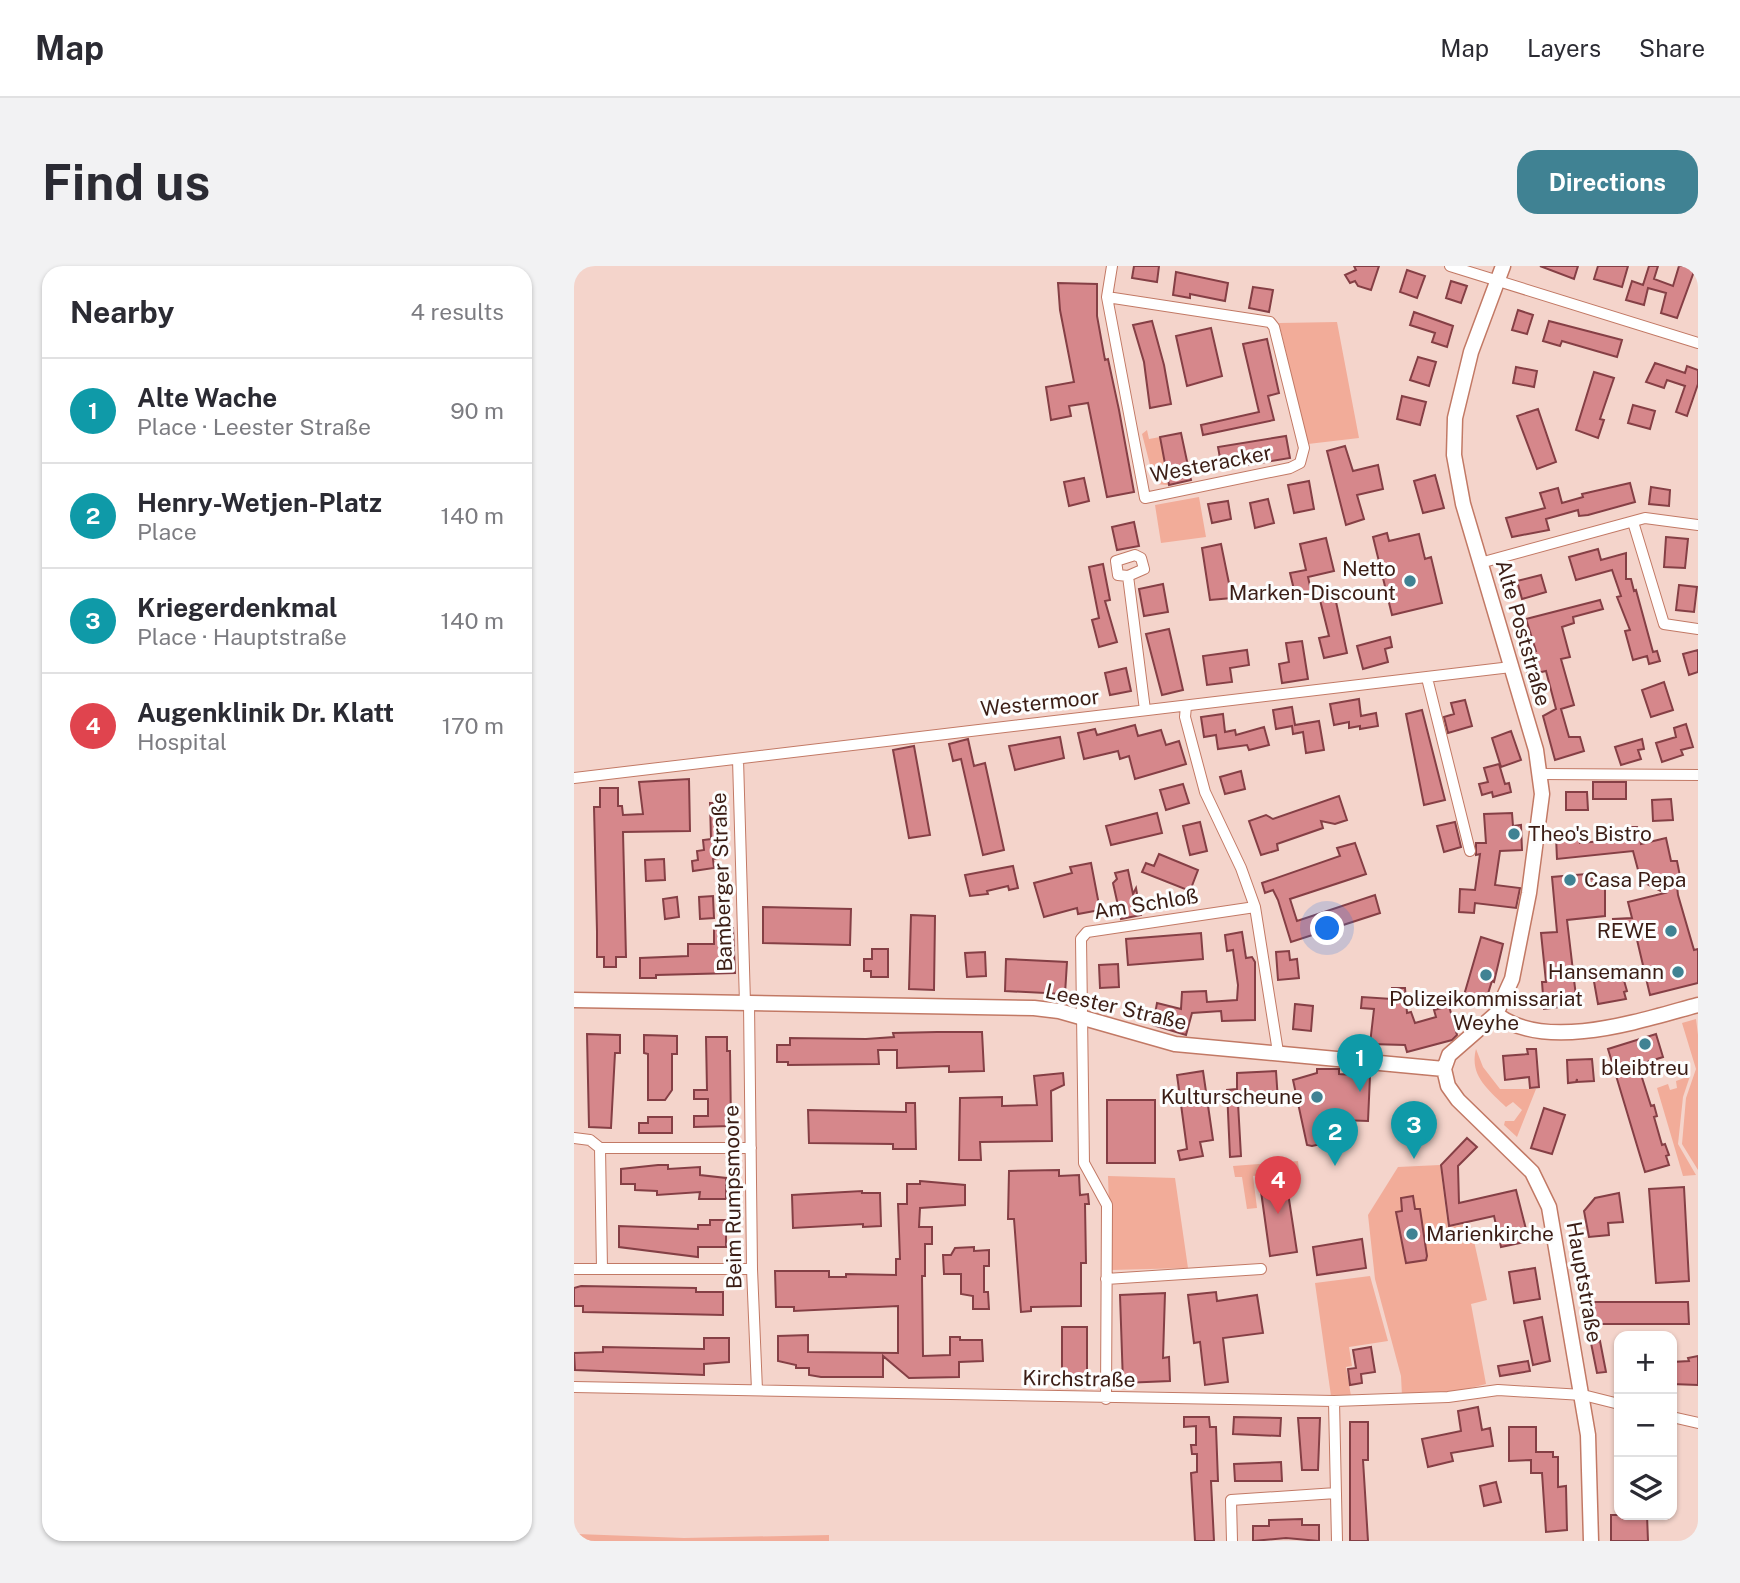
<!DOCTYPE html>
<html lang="en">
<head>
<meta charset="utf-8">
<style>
	:root { --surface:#fff; --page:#f2f2f3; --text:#2b2b33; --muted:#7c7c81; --line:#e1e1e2; --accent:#408293 }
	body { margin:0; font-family:"Public Sans",sans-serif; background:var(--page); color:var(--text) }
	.controls { position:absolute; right:21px; bottom:21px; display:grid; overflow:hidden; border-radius:14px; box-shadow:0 2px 5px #0004 }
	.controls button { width:63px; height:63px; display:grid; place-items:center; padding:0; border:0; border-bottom:2px solid var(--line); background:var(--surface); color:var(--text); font:35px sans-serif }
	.you { position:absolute; left:754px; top:663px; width:24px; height:24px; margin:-18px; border:5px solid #fff; border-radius:50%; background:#1a73e8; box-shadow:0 0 0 10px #1a73e833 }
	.badge { display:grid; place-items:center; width:46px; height:46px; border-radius:50%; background:var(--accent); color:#fff; font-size:23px; font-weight:700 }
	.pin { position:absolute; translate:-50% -58px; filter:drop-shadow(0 2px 4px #0008) }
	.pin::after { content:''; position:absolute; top:37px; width:24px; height:21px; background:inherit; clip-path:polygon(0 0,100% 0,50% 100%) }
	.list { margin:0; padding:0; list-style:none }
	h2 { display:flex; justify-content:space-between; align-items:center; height:91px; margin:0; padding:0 28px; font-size:30px }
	h2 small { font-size:23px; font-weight:400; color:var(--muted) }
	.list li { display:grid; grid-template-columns:46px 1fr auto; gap:21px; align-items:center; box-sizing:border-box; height:105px; padding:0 28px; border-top:2px solid var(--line) }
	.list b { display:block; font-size:26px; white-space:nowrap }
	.list p { margin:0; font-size:23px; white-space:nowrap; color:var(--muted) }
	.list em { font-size:23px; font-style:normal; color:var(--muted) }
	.icon { flex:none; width:38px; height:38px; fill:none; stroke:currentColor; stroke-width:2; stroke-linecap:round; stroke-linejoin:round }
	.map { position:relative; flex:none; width:1124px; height:1275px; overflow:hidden; border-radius:21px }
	header { display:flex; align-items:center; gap:42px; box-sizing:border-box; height:98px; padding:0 35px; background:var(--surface); border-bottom:2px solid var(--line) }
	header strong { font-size:33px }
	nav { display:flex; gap:38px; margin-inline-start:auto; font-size:24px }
	.intro { display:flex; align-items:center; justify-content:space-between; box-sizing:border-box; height:168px; padding:0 42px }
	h1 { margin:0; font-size:49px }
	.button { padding:18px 32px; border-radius:21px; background:var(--accent); color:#fff; font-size:24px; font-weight:700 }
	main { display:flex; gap:42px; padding:0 42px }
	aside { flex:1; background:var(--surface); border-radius:21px; box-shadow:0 2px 5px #0004 }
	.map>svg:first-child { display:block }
	.green { fill:#f2ac99 }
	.building { fill:#d6878b; stroke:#853f45; stroke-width:2 }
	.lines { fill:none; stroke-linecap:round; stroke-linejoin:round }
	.street-casing { stroke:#c27965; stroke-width:12 }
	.secondary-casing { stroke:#c27965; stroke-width:17 }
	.street { stroke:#fff; stroke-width:10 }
	.secondary { stroke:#fff; stroke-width:14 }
	.poi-dot { fill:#408293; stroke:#fdfdfd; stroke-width:2.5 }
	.labels { text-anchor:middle; stroke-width:6; stroke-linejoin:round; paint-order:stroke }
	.street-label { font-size:21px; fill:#3b1d15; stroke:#fdfdfd }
	.poi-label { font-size:21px; fill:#3b1d15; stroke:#fdfdfd; text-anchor:end }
</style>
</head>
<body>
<header>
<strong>Map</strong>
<nav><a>Map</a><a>Layers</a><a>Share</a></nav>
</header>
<div class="intro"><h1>Find us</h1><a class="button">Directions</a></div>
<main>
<aside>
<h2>Nearby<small>4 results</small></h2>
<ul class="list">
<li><span class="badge" style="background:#0f9aa8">1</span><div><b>Alte Wache</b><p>Place · Leester Straße</p></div><em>90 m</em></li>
<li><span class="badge" style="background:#0f9aa8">2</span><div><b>Henry-Wetjen-Platz</b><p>Place</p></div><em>140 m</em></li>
<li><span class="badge" style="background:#0f9aa8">3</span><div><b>Kriegerdenkmal</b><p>Place · Hauptstraße</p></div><em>140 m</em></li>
<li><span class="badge" style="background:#e0444e">4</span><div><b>Augenklinik Dr. Klatt</b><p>Hospital</p></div><em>170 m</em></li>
</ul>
</aside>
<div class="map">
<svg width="1124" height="1275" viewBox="0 0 1124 1275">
	<rect width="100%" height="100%" fill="#f4d4cb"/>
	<path class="green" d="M763,56L785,172L734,178L705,57Z
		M573,164L575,173L586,171L594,219L581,218L568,168Z
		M625,231L632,271L587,277L581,239Z
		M1122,753L1124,769V904L1108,878L1112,832L1122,803L1108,757Z
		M902,783L909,801L926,823H962L943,871L930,859L931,855H940L948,844L939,836L932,841C915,824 895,810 902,783Z
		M1116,810L1109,831L1104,878L1122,909L1109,910L1083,822L1094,818L1096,824L1103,822L1102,815Z
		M724,895L725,905L679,910L683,942L673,943L668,911H661L659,900Z
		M866,899L874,961L896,957L913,1034L897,1038L912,1118L874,1128L828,1130L827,1110L801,1013L794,949L824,901Z
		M534,910L601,912L614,1002L537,1004Z
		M796,1010L814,1075L775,1081L778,1100L772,1101L777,1130H757L741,1017Z
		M3,1268L110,1272L255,1269V1275H3Z"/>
	<path class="building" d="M560,0H585L583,16L558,12Z
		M780,0H805L797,24L784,20L781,15L776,17L771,9L782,4Z
		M966,0H1004L1000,13Z
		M1024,0H1054L1048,21L1020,13Z
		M1075,0H1084L1080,13L1099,20L1105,0H1122L1103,52L1087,47L1092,27L1074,22L1070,39L1052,34L1058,15L1069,19Z
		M833,4L851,10L843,32L826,26Z
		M602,6L654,17L651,35L616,28V32L599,29Z
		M877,15L893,20L887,37L872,32Z
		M484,17L523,18V50L531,94L534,93L545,144L560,226L533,231L514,137L495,140L497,150L477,154L472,121L500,116L486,44Z
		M679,21L699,24L695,46L675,42Z
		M944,44L959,49L953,68L938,64Z
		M840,46L879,60L873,81L858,76L861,67L836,59Z
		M578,55L590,99L597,138L576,142L570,96L559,59Z
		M975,55L1048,74L1043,91L988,75L986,80L969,75Z
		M637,62L648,110L613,120L602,70Z
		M693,73L705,127L694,130L700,154L629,169L627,159L685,146L669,78Z
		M844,91L862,96L855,120L836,114Z
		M1081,97L1111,107L1113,100L1124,104V118L1113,150L1102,146L1111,120L1093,114L1090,122L1072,116Z
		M942,101L963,105L960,121L939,117Z
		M1020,106L1040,112L1026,153L1030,154L1024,172L1002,164Z
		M828,130L852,136L846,159L823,153Z
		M1059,139L1081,145L1076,163L1054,157Z
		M964,143L982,196L963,203L943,150Z
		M607,167L617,214L595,219L586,171Z
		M712,170L716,192L648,203L644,181Z
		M771,180L779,205L804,199L809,223L783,229L790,253L772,259L753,185Z
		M861,209L870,242L849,247L840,215Z
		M510,212L515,235L495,240L490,216Z
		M735,215L740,243L720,247L714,219Z
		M1056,217L1061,236L1014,249L1005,250L1004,244L972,253L975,264L938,271L932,252L971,242L966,227L984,222L988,237L1009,231L1008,228Z
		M1077,221L1096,224L1095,240L1075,238Z
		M694,233L700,257L681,262L676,237Z
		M654,235L657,253L638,257L634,238Z
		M560,256L565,280L543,284L538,261Z
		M813,267L815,275L845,268L851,293L857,291L868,337L818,349L799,271Z
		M1092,271L1114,273L1111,302L1090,301Z
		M752,272L760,305L734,311L738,329L722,332L716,307L732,304L726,278Z
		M647,278L658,332L636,334L628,282Z
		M1024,283L1027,294L1052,287V313H1057L1060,325L1062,324L1079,386L1083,385L1086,395L1075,398L1073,390L1059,394L1051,365L1056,364L1043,331L1047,330L1038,304L1002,314L995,291Z
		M529,298L536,334L531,335L543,376L525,381L518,354L525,352L515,301Z
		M967,309L972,326L948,333L943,315Z
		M589,318L594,346L570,350L565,323Z
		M1105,319L1123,321L1120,346L1102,344Z
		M761,331L773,387L750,392L745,372L755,370L746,334Z
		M1026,334L1029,343L999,351L1000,357L988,361L996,391L987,393L1000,439L987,443L995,471H1006L1010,485L981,494L969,450L982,443L972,405L954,409L948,389L962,385L952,353Z
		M595,363L609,424L588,429L572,368Z
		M816,371L818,381L811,383L814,396L789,403L783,380Z
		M728,375L734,413L708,417L705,398L715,396L712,377Z
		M673,384L675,399L656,402L658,416L633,419L629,390Z
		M1124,384V406L1115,409L1109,388Z
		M552,402L557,425L536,429L531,407Z
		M1090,416L1099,444L1077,451L1068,424Z
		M785,433L787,450L802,447L804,460L786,463V460L775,462V456L760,459L756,438Z
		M891,434L898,460L874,467L870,451L880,448L877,437Z
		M718,441L721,459L745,455L750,484L732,487L729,466L719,468L718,460L702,463L699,444Z
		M848,444L871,534L850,539L832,448Z
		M649,448L651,466L661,464L662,469L690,461L695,479L675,484L673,479L644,483L642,469L630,471L627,451Z
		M1112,458L1119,481L1107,484L1109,489L1088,496L1082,477L1102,471L1100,462Z
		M561,459L564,470L587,464L592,479L605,475L612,498L561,513L555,490L546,493L544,485L510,493L504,467L521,463L523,469Z
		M937,465L947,494L927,501L918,472Z
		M486,471L490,492L441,504L435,480Z
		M394,473L400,500L411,497L430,584L409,589L387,493L379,495L375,478Z
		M1068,473L1070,483L1064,484L1067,493L1047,499L1041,481Z
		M340,480L356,569L335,572L319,484Z
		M925,498L931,518L935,517L937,526L919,531L918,526L908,529L905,518L914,516L910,502Z
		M667,505L671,523L651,528L646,511Z
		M115,513L116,565L49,566L52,691H42V701H30V691H23V665L20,541H26V522H44V540H48L49,549L69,548L65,516Z
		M1019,516H1052V533H1019Z
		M609,518L615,537L592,544L586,524Z
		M992,526H1013L1014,544H992Z
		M765,530L773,554L761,558L747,555L749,562L703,578L704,584L687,589L675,555L692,549L699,553Z
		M1097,533L1099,554L1079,555L1078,534Z
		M136,537H151V556L148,557L150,581L144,582L145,592L139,593L140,602L119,605L118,595L124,594L123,585L130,584L129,574L137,573Z
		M583,547L588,567L537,579L532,560Z
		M938,547L939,560L947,559L948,584L926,585L921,619L946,622L942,642L901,637L900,647L885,646L886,623L901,624L906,588L902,589V577H912L910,548Z
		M626,556L633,585L616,589L609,560Z
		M881,556L887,581L870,586L863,560Z
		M1052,561H1063L1067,578L1092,572L1097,595H1103L1106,610L1102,611L1104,629L1120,684L1124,683V717L1076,729L1060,661L1040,662L1039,653L1058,652L1054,636L1091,627L1067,615L1059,585L983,593L982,571H990V566H1006V577L1052,573Z
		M781,577L792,608L716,633L723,655L801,629L806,647L717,676L704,634L699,624L691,627L688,617L766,590L763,582Z
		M585,588L624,604L616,625L568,606L572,597L580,600Z
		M90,593L91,614L72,615L71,594Z
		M517,597L526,644L504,648L503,642L470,651L460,617L498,607L496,601Z
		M439,600L444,622L435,624L434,620L413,625L414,628L396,630L391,609Z
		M554,604L559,628L562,622L567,649L547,653L539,617L543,613L541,607Z
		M1012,608V613L1031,612V650L993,654L1003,739L970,743L968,716H972L967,667L983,666L978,611Z
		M139,630L140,652L126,653L125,631Z
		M103,631L105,651L91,653L89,633Z
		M189,641L277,643L276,679L189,677Z
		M337,649L361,650L360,724L335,723Z
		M140,662H159L161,707L82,709V712H66V692L114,690V678H140Z
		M668,666L672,692L678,691L681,696V754L648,755L647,745L618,747L612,769L579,759L583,737L607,743L608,726L632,725L633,736L663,734L664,719L659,684L653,685L651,669Z
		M627,667L629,693L554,699L552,673Z
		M907,671L929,678L920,716L918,715L911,737L905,735L903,741L888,736Z
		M298,683H314V711H297V705H290V693H298Z
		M715,685L716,694L723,693L725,712L704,714L702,686Z
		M411,686L412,710L393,711L391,687Z
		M432,693L493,696L491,728L431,725Z
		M544,698L545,721L526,722L525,699Z
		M1047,704L1053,725L1050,726L1052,733L1024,738L1019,710Z
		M818,722H831L833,747L837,746L841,757L862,751L860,744L875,740L883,769L878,774L833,786L831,779L796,778L800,743L787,742L788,731L818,733Z
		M721,738L739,740L737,765L719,763Z
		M363,766H408L410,805L375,806V800L323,802V784H304L305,798L214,799V796H203V779H216V772L292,773L320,771L319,767Z
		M13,768L46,769V787H41L37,862L15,861Z
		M1082,768L1089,791L1064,799L1077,840L1080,839L1083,850L1080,851L1088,879L1091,878L1095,889L1092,890L1095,899L1071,906L1034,783Z
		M70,769L103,770V788H98V824L91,834H74V788L70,787Z
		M132,771H153V785H156L157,860L120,861V850H134V833H120V824H133Z
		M953,783H962L965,821L956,822L955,811L931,814L929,790L954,788Z
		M1018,793L1020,815L1003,816V813L1002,816L994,817L993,794Z
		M743,803H765V808L796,810L794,855L766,854L770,873L738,880L733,879L719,814L743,807Z
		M629,805L639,874L626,876L629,890L606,894L604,885L613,883L603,809Z
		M702,805L704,835L664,837L667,890L656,891L653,824L663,823V807Z
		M489,807L490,819L477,825L478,875L406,876L407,894H385L386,832L428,831V840L463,839L460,810Z
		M533,834H581V897H533Z
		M332,837H341L342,883H319V878L235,877L234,844L332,846Z
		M970,842L991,849L978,888L957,882Z
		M74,851H98V867H65V857H74Z
		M893,872L903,881L884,900L885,937L942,924L955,975L927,981L920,950L875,960L867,899Z
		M84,899H94V903L126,901V909L152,912V933H125L126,926L83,929V925L61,924V918H47V903Z
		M485,904V910L505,909L506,929L514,928L515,938H511L512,997H507V1040L457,1041V1045L447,1046L440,953H434L435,905Z
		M711,907L723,986L696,990L685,911Z
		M346,915L391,919V939L346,942L345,961H358V978H351V1010H348L349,1090L376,1089V1071H386V1074H408L409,1095L385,1096V1111L335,1112L309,1090V1111H247L235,1109V1102H222V1099L204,1095V1070L234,1069V1086L324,1087V1040L220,1045V1041H202L201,1005H255V1011H272V1008L322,1009V993H326L324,938H333V918H346Z
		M1110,921L1115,1015L1082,1017L1075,923Z
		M288,925V927H306L307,960L289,961V958L219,962L218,929Z
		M1045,927L1049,956L1034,957L1035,969L1015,971L1010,945L1021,932Z
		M839,930L841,943H846L853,990L852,994L832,997L822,946L828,945L827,932Z
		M136,954H152V981H124V991L45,981V960L124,963V959H136Z
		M788,973L792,1002L743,1009L739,981Z
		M400,981V985L415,984V1000H410V1026H414L415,1043H399V1030L387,1028V1008H370L369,989H377L381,982Z
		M961,1002L966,1033L940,1037L935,1006Z
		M7,1020L122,1022V1026H149V1049L9,1046V1040H0V1022Z
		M642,1026L643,1035L683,1029L689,1067L649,1072L654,1116L631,1119L626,1076L620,1077L614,1029Z
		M591,1027L589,1092L595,1091L596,1115L549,1117L546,1029Z
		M1016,1036H1114L1115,1058H1017Z
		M968,1051L976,1095L959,1099L950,1055Z
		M488,1061H513V1117H488Z
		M130,1072H155V1096L130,1098V1109L1,1104L0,1087L29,1086V1081L130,1083Z
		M1026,1075L1032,1106L1023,1107L1017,1077Z
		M797,1081L801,1106L787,1108L788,1117L776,1119L774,1103L782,1102L779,1084Z
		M1124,1090V1119L1098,1118V1096L1115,1095L1114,1092Z
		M954,1095L956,1105L926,1110L924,1100Z
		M904,1141L908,1164L916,1162L919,1180L877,1187L879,1195L854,1201L848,1173L887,1165L884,1145Z
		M610,1151H635L636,1161H642L644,1215H637L640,1275H621L617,1207L623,1206V1188H618L617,1179H622V1160L610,1161Z
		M660,1151L707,1152L706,1170L659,1168Z
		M724,1152H746L744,1204H728Z
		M776,1156H794V1194H789L794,1275H776Z
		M935,1161H962V1186H979V1191H984V1221L992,1220L993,1264L972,1266L968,1207H957V1194L935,1195Z
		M707,1196L708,1215H661L660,1198Z
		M922,1216L927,1236L910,1240L906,1220Z
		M1037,1249H1073L1074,1275H1037Z
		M728,1253V1259H745V1275L712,1272L679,1275V1260H695V1254Z"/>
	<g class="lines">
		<g class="street-casing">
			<path id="street" d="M876,0L1124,77
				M533,31L696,56L700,61L730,182L726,197L716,202L571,232L533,31L538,0
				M1059,256L1090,358L1124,363
				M906,297L1071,252L1124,259
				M554,310L544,309L542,295L561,289L567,292L570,303L554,310L571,444
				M853,412L896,585
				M612,440L611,451L631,526L667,602L681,641L704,786
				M164,493L171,737
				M967,508L1124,509
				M0,512L937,401
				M175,737L178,1003L183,1124
				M0,872L16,874L26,882
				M0,1003H178
				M28,1003L26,882H177
				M532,1013L687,1003
				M0,1121L760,1135L874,1131L924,1124L1009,1129L1045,1138
				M532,1133L533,939L510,897L507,673L513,666L681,641
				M760,1135L763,1275
				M1098,1151L1124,1157
				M658,1275L657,1234L762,1227"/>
		</g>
		<g class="secondary-casing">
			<path id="secondary" d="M929,0L897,86L881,152L880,189L889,238L962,484L968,528L955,627L938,713L922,748L875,789L870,803L874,820L884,834L958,906L975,941L1014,1169L1017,1275
				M0,734L460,742L485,745L601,778L870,803
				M922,748C972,787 1068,754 1124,739"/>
		</g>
		<use href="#street" class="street"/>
		<use href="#secondary" class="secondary"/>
	</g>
	<g class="poi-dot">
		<circle cx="836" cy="315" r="7"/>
		<circle cx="940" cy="568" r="7"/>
		<circle cx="996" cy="614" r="7"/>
		<circle cx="1097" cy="665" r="7"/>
		<circle cx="1104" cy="706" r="7"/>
		<circle cx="912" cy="709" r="7"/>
		<circle cx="1071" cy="778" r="7"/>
		<circle cx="743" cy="831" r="7"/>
		<circle cx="838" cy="968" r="7"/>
	</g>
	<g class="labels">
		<g class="street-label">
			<text transform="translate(637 198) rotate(-11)" y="7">Westeracker</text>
			<text transform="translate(949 367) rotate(74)" y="7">Alte Poststraße</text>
			<text transform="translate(466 437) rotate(-6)" y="7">Westermoor</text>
			<text transform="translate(148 616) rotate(-92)" y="7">Bamberger Straße</text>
			<text transform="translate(572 638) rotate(-9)" y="7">Am Schloß</text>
			<text transform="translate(542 741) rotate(13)" y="7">Leester Straße</text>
			<text transform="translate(159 931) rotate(-91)" y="7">Beim Rumpsmoore</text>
			<text transform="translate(1010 1016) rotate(80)" y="7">Hauptstraße</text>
			<text transform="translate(505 1113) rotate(1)" y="7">Kirchstraße</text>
		</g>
		<g class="poi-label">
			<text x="822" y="310">Netto<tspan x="822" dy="24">Marken-Discount</tspan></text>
			<text x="954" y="575" text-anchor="start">Theo's Bistro</text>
			<text x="1010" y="621" text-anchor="start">Casa Pepa</text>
			<text x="1083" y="672">REWE</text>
			<text x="1090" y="713">Hansemann</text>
			<text x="912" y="740" text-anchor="middle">Polizeikommissariat<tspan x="912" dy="24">Weyhe</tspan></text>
			<text x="1071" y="809" text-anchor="middle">bleibtreu</text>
			<text x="729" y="838">Kulturscheune</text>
			<text x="852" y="975" text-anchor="start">Marienkirche</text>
		</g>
	</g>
</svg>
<div class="controls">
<button>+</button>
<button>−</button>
<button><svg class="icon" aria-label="layers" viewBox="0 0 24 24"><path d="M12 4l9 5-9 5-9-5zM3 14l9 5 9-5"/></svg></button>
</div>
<div class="you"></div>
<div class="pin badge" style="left:786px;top:826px;background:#0f9aa8">1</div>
<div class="pin badge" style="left:761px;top:900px;background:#0f9aa8">2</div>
<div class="pin badge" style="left:840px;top:893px;background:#0f9aa8">3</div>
<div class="pin badge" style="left:704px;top:948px;background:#e0444e">4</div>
</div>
</main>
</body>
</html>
